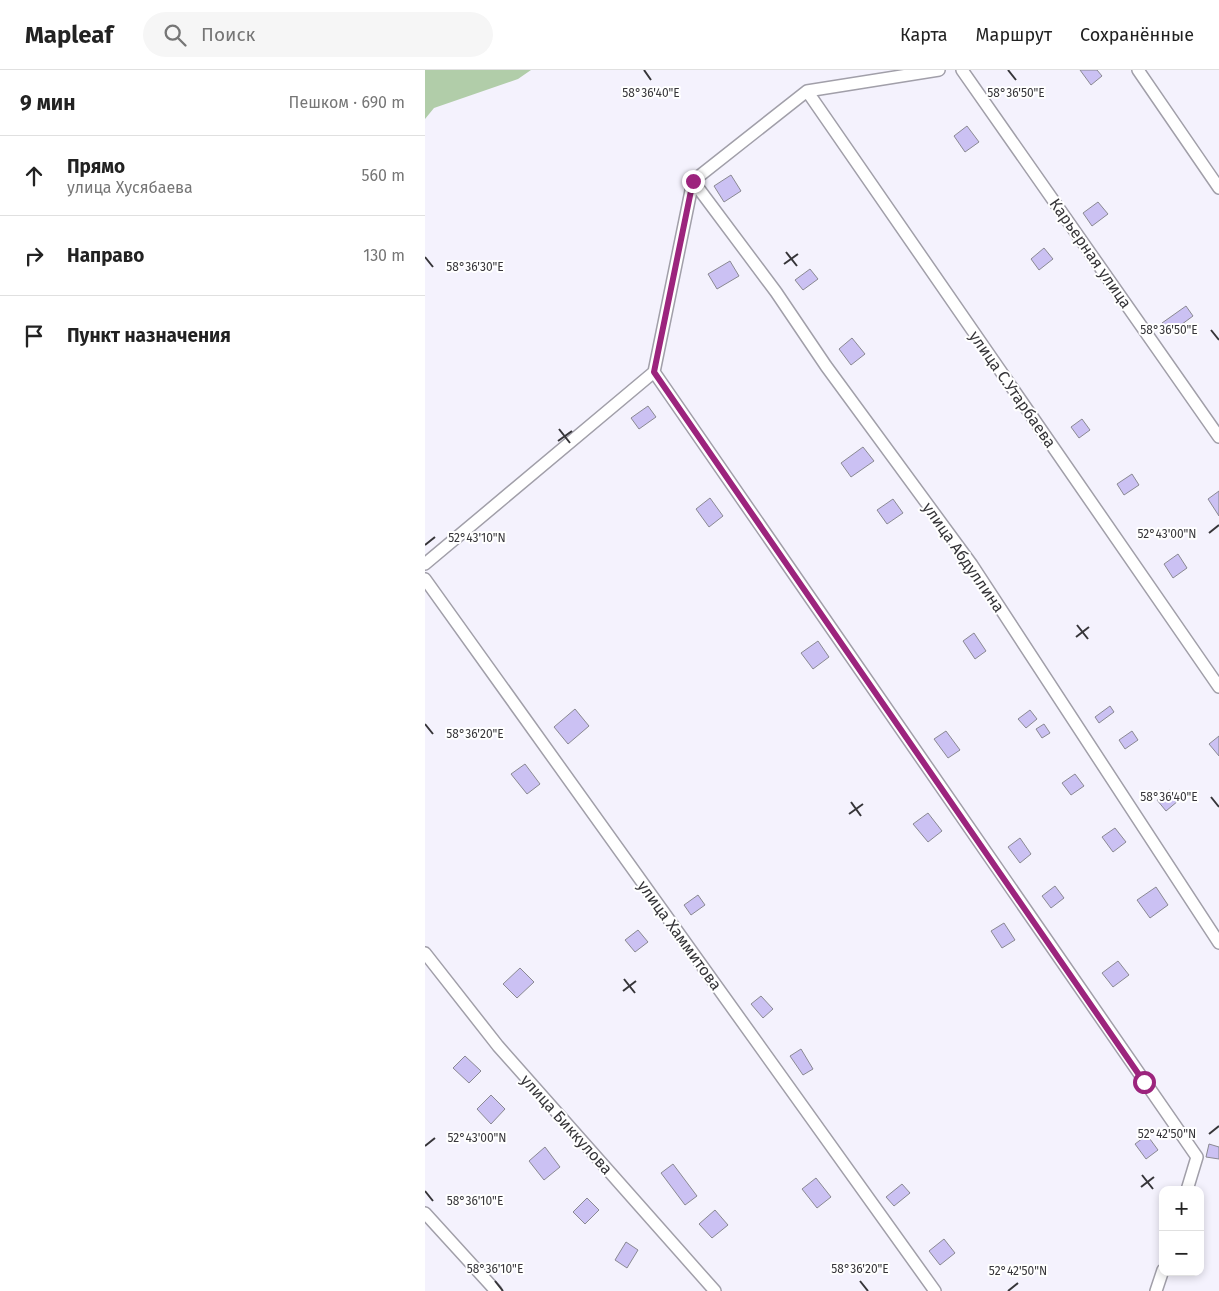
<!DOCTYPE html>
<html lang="ru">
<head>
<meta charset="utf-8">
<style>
	:root { --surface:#fff; --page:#f6f6f6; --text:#222; --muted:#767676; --line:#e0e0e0 }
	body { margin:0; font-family:"Fira Sans",sans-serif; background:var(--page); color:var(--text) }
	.controls { position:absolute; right:15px; bottom:15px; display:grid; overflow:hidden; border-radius:10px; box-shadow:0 2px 8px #0003 }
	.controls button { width:45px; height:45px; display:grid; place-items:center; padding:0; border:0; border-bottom:1px solid var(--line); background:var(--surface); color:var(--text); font:25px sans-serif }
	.stop { position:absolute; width:15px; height:15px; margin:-11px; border:4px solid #9c247d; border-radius:50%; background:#fff }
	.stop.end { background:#9c247d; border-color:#fff; box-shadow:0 1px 5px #0008 }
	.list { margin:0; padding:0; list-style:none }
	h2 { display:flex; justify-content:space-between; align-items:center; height:65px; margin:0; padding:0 20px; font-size:21px }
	h2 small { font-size:16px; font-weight:400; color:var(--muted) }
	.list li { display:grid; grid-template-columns:32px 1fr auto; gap:15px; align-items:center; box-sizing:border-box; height:80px; padding:0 20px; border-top:1px solid var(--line) }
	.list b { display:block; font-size:19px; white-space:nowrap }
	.list p { margin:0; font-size:16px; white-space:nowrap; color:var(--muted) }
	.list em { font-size:16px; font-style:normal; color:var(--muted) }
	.icon { flex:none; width:28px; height:28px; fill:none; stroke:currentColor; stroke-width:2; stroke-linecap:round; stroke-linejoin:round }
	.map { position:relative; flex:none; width:794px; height:1221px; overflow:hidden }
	header { display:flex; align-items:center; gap:30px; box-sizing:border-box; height:70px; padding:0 25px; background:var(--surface); border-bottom:1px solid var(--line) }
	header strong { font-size:24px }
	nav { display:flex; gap:28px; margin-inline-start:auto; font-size:18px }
	.search { width:350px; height:45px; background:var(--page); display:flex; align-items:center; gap:12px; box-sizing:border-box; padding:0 18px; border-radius:28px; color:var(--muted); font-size:19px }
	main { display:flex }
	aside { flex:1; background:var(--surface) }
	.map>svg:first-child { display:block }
	.green { fill:#b1cda9 }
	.building { fill:#cbc1f3; stroke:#8a8992 }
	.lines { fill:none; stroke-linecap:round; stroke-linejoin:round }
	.minor-casing { stroke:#a19fa9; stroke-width:14 }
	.minor { stroke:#fff; stroke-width:11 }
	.route { stroke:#9c247d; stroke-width:6 }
	.ticks { fill:none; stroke:#363539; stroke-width:2 }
	.labels { text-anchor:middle; stroke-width:4; stroke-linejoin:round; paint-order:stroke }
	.street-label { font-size:16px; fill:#363539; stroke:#fff }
	.ticks-label { font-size:12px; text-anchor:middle; fill:#363539; stroke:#fff; stroke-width:4; stroke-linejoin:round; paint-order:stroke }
</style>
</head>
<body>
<header>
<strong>Mapleaf</strong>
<div class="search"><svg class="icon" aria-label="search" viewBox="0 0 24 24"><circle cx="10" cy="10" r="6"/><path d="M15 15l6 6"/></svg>Поиск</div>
<nav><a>Карта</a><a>Маршрут</a><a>Сохранённые</a></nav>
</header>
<main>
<aside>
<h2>9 мин<small>Пешком · 690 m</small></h2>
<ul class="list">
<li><svg class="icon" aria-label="ahead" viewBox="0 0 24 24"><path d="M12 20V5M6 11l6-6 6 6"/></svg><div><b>Прямо</b><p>улица Хусябаева</p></div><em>560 m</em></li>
<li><svg class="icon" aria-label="right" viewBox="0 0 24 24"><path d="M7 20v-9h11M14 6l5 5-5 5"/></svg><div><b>Направо</b></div><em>130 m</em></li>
<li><svg class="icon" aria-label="arrive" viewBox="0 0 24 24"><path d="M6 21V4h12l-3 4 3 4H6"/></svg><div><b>Пункт назначения</b></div></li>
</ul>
</aside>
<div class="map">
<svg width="794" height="1221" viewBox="0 0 794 1221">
	<rect width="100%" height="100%" fill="#f4f2fd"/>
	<path class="green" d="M0,0H106L93,9L9,38L0,49Z"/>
	<path class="building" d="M655,0H672L677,6L666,15Z
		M542,56L554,72L540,82L529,66Z
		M306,105L316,121L299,132L289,116Z
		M673,132L683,144L667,156L658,143Z
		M619,178L628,189L614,200L606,189Z
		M305,191L314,206L292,219L283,204Z
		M385,199L393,209L378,220L370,210Z
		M761,236L768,246L745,263L737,253Z
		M427,268L440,284L426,295L414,279Z
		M223,336L231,347L214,359L206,348Z
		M657,349L665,360L654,368L646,357Z
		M438,377L449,391L426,407L416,393Z
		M707,404L714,415L699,425L692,414Z
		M794,421V446L783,429Z
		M285,428L298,446L284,457L271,439Z
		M468,429L478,443L462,454L452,440Z
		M753,484L762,498L748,508L739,494Z
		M549,563L561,581L550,589L538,571Z
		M393,571L404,587L388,599L376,583Z
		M685,636L689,642L674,653L670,647Z
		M150,639L164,656L143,674L129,657Z
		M605,640L612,649L601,658L593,649Z
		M619,654L625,663L617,668L611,659Z
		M521,661L535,680L523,688L509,669Z
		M707,661L713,670L700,679L694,670Z
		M794,666V686L784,674Z
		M100,694L115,714L102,724L86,704Z
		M650,704L659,716L646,725L637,713Z
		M745,720L753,731L741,741L732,730Z
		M503,743L517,761L503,772L488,754Z
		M690,758L701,772L688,782L677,767Z
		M595,768L606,784L595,793L583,777Z
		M630,816L639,828L626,838L617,826Z
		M731,817L743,835L725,848L712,830Z
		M273,825L280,835L266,845L259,835Z
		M579,853L590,870L577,878L566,861Z
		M213,860L223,872L210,882L200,870Z
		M693,891L704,905L688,917L677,903Z
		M95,898L109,912L92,928L78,914Z
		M336,926L348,939L338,948L326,934Z
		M376,979L388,999L378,1005L365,986Z
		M40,986L56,1001L44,1013L28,998Z
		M66,1025L80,1039L66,1054L52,1039Z
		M722,1065L733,1080L721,1089L710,1074Z
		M784,1074L794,1077V1089L781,1087Z
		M120,1077L135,1097L119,1110L104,1091Z
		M248,1094L272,1126L260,1135L236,1103Z
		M391,1108L406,1127L392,1138L377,1119Z
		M477,1114L485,1123L469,1136L461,1127Z
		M162,1128L174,1140L160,1154L148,1142Z
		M290,1140L303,1155L287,1168L274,1154Z
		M519,1169L530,1183L515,1195L504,1181Z
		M201,1172L213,1180L202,1198L190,1190Z"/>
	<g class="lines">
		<g class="minor-casing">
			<path id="minor" d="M537,0L794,367
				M713,0L794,118
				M382,21L794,617
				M268,111L351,222L401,296L547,495L794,873
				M229,302L772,1087L762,1120
				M0,494L229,302L268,111L382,21L514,0
				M0,509L510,1221
				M0,883L73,976L290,1221
				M0,1143L71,1221
				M731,1221L738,1200"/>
		</g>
		<use href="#minor" class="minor"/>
	</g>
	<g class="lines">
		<path class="route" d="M268,111L229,302L719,1012"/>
	</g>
	<path class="ticks" d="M219,0L226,10M583,0L591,10M361,182L372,196M0,187L8,197M359,194L373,184M786,260L794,270M134,359L145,373M133,371L147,361M784,463L794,455M0,475L10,467M652,555L663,569M651,567L664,557M0,654L8,664M786,727L794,737M426,732L436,746M424,744L438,734M199,909L210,923M198,921L211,911M784,1064L794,1056M0,1076L10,1068M717,1105L728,1119M716,1117L729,1107M0,1121L8,1131M70,1211L78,1221M435,1211L443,1221M583,1221L593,1213"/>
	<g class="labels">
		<g class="street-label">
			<text transform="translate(666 183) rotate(55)" y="6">Карьерная улица</text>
			<text transform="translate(588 319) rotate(55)" y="6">улица С.Утарбаева</text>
			<text transform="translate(539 487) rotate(55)" y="6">улица Абдуллина</text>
			<text transform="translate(255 865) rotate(54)" y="6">улица Хаммитова</text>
			<text transform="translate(142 1054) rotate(48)" y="6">улица Биккулова</text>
		</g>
	</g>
	<g class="ticks-label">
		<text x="226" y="27">58°36'40"E</text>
		<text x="591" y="27">58°36'50"E</text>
		<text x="50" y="201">58°36'30"E</text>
		<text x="744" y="264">58°36'50"E</text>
		<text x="742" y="468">52°43'00"N</text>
		<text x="52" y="472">52°43'10"N</text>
		<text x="50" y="668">58°36'20"E</text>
		<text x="744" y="731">58°36'40"E</text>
		<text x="742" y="1068">52°42'50"N</text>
		<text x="52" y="1072">52°43'00"N</text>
		<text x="50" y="1135">58°36'10"E</text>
		<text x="70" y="1203">58°36'10"E</text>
		<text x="435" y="1203">58°36'20"E</text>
		<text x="593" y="1205">52°42'50"N</text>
	</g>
</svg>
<div class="controls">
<button>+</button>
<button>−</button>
</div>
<div class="stop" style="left:719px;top:1012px"></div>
<div class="stop end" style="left:268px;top:111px"></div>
</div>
</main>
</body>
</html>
